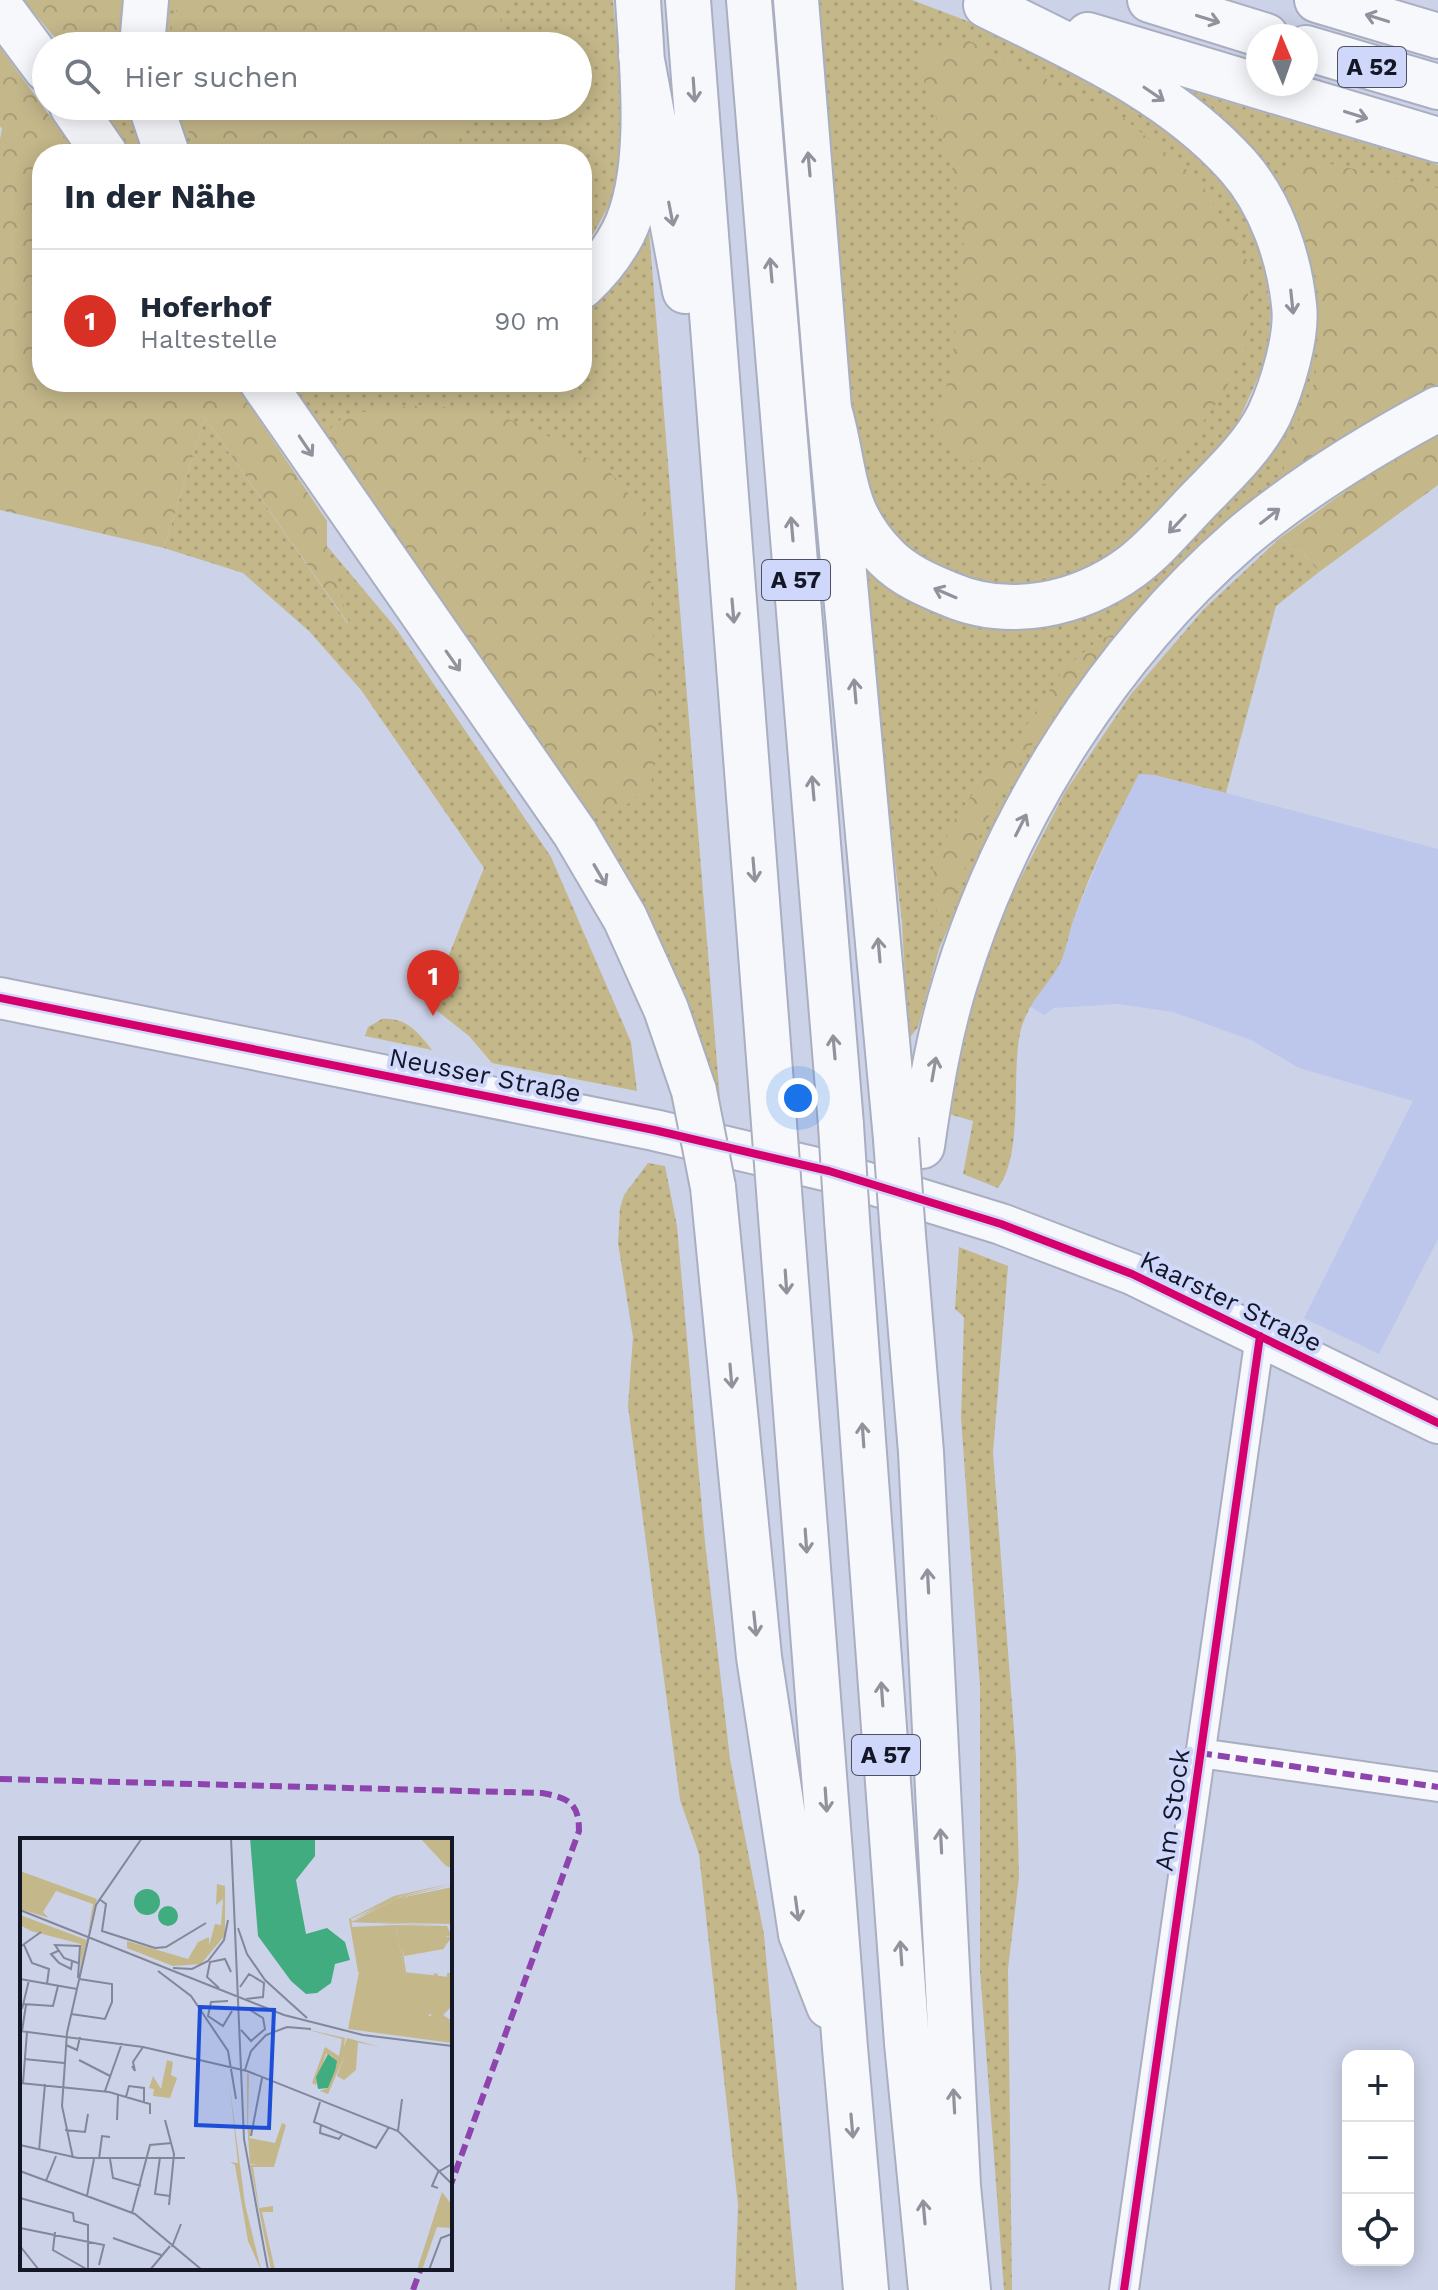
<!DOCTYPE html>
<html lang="de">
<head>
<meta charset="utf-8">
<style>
	:root { --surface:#fff; --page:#f6f6f7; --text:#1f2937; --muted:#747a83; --line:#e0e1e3; --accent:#d93025 }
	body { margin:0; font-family:"Work Sans",sans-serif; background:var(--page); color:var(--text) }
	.controls { position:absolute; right:24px; bottom:24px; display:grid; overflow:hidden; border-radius:16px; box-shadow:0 4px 20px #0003 }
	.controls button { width:72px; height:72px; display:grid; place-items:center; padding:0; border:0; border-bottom:2px solid var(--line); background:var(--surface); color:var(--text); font:40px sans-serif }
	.compass { position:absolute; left:1246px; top:24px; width:72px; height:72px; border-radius:50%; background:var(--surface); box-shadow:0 4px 20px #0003; rotate:358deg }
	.you { position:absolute; left:798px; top:1098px; width:28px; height:28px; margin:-20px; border:6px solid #fff; border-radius:50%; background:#1a73e8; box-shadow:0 0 0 12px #1a73e833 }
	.badge { display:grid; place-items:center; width:52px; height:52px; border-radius:50%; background:var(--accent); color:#fff; font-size:26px; font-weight:700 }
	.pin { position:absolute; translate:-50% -66px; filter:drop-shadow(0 2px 4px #0008) }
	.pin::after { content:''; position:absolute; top:42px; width:28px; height:24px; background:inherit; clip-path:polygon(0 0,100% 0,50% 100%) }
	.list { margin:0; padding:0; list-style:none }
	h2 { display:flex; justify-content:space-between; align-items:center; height:104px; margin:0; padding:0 32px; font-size:34px }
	h2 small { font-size:26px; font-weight:400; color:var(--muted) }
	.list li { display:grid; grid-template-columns:52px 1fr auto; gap:24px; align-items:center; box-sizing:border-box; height:144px; padding:0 32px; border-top:2px solid var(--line) }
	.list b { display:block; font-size:30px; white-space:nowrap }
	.list p { margin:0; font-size:26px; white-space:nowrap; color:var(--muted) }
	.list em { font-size:26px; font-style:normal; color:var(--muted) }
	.icon { flex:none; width:44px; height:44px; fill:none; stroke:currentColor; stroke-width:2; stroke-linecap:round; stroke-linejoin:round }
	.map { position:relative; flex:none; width:1438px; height:2290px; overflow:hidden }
	.search { position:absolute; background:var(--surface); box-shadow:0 4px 20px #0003; left:32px; top:32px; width:560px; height:88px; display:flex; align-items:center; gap:20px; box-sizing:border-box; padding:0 28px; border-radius:44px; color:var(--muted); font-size:30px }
	.panel { position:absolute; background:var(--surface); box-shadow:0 4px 20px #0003; left:32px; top:144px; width:560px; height:248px; border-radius:32px }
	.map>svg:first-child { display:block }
	.built { fill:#bdc7eb }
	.grass { fill:url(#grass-dots) }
	.forest { fill:url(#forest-crowns) }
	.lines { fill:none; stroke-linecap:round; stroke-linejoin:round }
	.minor-casing { stroke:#a9aec0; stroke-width:32 }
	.secondary-casing { stroke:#a9aec0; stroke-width:44 }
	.motorway-casing { stroke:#a9aec0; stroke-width:48 }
	.minor { stroke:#f7f8fc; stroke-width:28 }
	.secondary { stroke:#f7f8fc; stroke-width:40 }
	.motorway { stroke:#f7f8fc; stroke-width:44 }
	.motorway-bridge-casing { stroke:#a9aec0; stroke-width:48; stroke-linecap:butt }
	.motorway-bridge { stroke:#f7f8fc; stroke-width:44 }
	.quiet { stroke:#8e44ad; stroke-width:6; stroke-dasharray:12 6; stroke-linecap:butt }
	.cycleway-casing { stroke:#cfd8fb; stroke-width:13 }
	.cycleway { stroke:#d6006c; stroke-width:8 }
	.oneway { stroke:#91939c }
	.labels { text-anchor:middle; stroke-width:8; stroke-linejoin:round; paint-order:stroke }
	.shield { fill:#cfd8fb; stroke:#4c5166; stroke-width:2 }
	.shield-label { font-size:24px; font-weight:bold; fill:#141726 }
	.street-label { font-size:26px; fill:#141726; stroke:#cfd8fb }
	.inset-road { fill:none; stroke:#82879a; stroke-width:2 }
	.view { fill:#1d4ed8; fill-opacity:0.15; stroke:#1d4ed8; stroke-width:4 }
	.inset-edge { fill:none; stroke:#141726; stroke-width:4 }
</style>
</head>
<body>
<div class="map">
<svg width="1438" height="2290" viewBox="0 0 1438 2290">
	<defs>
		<pattern id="grass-dots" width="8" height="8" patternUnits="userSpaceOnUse" patternTransform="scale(2)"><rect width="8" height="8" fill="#c4b78a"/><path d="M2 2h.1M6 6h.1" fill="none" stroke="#a89d77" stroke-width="1.8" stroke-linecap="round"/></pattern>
		<pattern id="forest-crowns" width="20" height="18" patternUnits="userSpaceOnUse" patternTransform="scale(2)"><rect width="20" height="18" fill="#c4b78a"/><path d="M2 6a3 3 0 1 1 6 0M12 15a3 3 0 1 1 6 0" fill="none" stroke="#a89d77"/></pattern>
	</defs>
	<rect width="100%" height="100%" fill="#ccd2e8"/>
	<path class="built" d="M1139,774L1154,775L1226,793L1438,849V1239L1379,1354L1304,1318L1413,1101L1299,1068L1251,1040L1173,1012L1118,1004L1054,1008L1044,1015L1029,1006L1061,961L1074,918L1119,812Z"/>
	<path class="grass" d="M167,0H613L626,135L618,189L588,243L582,250V154H188L171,106H578V46H163Z
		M818,0H912L996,32L1120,95L1184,141L1219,175L1245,216L1263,260L1271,312L1267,358L1236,426L1153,522L1098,562L1050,583L1006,587L957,576L922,558L895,536L876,512L858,476L838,298Z
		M1174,86L1438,165V394L1374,429L1035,759L990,834L961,898L939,949L918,1027L908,1040L902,922L858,552L903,597L964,622L1195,532L1305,304Z
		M87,106H135L150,154H121Z
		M648,218L720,1100L710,1102L666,976L276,382H582V305Z
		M205,418L348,624L327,546L395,627L551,857L631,1042L637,1091L492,1063L469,1036L411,990L438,982L484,868L361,690L309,631L243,573L164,548Z
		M1280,538L1302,552L1319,572L1276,606L1226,793L1154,775L1139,774C1115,820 1092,869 1074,918C1069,932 1067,946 1062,959C1049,987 1028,999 1020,1033C1011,1076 1024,1153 998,1188L963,1174L973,1121L949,1114L960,1040L975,984L1012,895L1065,792L1131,694L1204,609Z
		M382,1019C406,1017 418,1032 432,1050L365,1036L368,1027Z
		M648,1163L665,1166L677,1226L705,1542L730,1759L764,1935L797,2290H735L738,2205L699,1854L680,1800L628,1406L633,1337L618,1243L620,1208L624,1195Z
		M959,1247L1008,1266L993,1453L1016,1757L1019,1877L1008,1969L1012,2290H1004L980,1970V1686L961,1417L964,1317L955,1309Z"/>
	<path class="forest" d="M23,0H130L124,43L112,46H62Z
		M179,0H508L491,46H170V35Z
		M961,37L1121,116L1200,181L1249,264L1246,347L1225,391L1193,436L1148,475L1103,488L1058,486L991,476L930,429L951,374L965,229L952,167L916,57Z
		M0,47L77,154H42V382H234L327,521V546L350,626L205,418L164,548L0,510V139L2,129L0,126Z
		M176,106H470L455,154H200Z
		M1300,157L1438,188V385L1418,393L1282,476L1291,441L1315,381L1324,298L1277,174Z
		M422,405L476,410L530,426L608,470L647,514L659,747L650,787L617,812L582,808L323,450L331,428L347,414Z
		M1438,433V485L1319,572L1302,552L1280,538L1400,452Z
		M1126,630C1085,677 1044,723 1012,775C982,824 960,879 938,931L933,865L958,813L1021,734L1063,670L1098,640Z"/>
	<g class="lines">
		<g class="minor-casing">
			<path id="minor" d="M1200,1753L1438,1787
				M1124,2290L1260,1336"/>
		</g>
		<g class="secondary-casing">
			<path id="secondary" d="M0,998L654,1130L829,1171L1001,1224L1132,1274L1438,1423"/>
		</g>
		<g class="motorway-casing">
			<path id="motorway" d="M688,0L773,1110
				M749,0L841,1125
				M796,0L829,409L896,1139
				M1150,0L1266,36
				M1317,0L1438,36
				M0,7L46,69
				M1088,35L1438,140
				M142,46L146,0
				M1306,48L1438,87
				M641,55L685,291
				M72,106L105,154
				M151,106L167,154
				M582,286C598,271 613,252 623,233C654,172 642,67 638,0
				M262,382L575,833L625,918L666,1009L694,1091
				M829,409C847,469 838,509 887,558C904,575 927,585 949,594C1009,620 1079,605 1131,567C1155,549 1175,525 1196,503C1221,477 1252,449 1269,415C1282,387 1298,336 1294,305C1289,257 1271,203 1238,166C1170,90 1076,50 986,5
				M922,1146C930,1090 939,1034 956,980C1007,814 1109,653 1241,538C1301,487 1369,446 1438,409
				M713,1187L759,1657L801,1934L829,2006
				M780,1204L845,2048L866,2290
				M847,1220L907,2043L931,2290
				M903,1235L921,1452L958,2186L968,2290"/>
		</g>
		<use href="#minor" class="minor"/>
		<use href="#secondary" class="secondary"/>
		<use href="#motorway" class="motorway"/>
		<g class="motorway-bridge-casing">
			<path id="motorway-bridge" d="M694,1091L713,1187
				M773,1110L780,1204
				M841,1125L847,1220
				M896,1139L903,1235"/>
		</g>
		<use href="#motorway-bridge" class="motorway-bridge"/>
		<path class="quiet" d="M1200,1753L1438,1787
			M0,1779L542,1793C569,1798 579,1803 579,1831L450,2187
			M413,2290L421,2268"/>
		<g class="cycleway-casing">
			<path id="cycleway" d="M0,998L654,1130L829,1171L1001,1224L1132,1274L1438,1423
				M1124,2290L1260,1336"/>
		</g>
		<use href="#cycleway" class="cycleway"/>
	</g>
	<defs><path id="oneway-shaft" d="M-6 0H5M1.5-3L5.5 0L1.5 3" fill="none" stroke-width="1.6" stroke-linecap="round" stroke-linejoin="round" transform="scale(2)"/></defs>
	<g class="oneway">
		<use href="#oneway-shaft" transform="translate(1377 18) rotate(-163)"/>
		<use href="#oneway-shaft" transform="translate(1208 19) rotate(17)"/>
		<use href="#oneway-shaft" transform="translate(694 90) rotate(86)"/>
		<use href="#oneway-shaft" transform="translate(1154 94) rotate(34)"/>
		<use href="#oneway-shaft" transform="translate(1356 115) rotate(17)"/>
		<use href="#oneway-shaft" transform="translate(809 164) rotate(-95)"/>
		<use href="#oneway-shaft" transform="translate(671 214) rotate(79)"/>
		<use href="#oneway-shaft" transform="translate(771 270) rotate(-95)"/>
		<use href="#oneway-shaft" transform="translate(1292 302) rotate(84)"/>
		<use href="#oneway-shaft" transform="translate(306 446) rotate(56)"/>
		<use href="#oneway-shaft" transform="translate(1270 516) rotate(-38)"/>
		<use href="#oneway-shaft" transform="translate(1177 524) rotate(133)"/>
		<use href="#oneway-shaft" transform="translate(792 529) rotate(-95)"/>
		<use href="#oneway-shaft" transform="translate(945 593) rotate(-157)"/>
		<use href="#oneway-shaft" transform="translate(733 611) rotate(85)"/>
		<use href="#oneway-shaft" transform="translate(453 661) rotate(55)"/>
		<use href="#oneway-shaft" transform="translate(855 691) rotate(-95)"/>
		<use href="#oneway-shaft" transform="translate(813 788) rotate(-95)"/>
		<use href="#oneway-shaft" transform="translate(1021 825) rotate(-63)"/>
		<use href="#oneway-shaft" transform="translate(754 870) rotate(85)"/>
		<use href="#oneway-shaft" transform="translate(600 875) rotate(60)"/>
		<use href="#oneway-shaft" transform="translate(879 950) rotate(-95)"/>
		<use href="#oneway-shaft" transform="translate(834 1047) rotate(-95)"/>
		<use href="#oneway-shaft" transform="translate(934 1069) rotate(-80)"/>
		<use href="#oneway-shaft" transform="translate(786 1282) rotate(86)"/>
		<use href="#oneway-shaft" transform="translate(731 1376) rotate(85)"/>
		<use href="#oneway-shaft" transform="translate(863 1435) rotate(-94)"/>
		<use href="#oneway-shaft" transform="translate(806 1541) rotate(86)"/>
		<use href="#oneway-shaft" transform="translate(928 1581) rotate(-93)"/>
		<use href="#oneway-shaft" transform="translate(755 1624) rotate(84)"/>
		<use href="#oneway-shaft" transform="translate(882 1694) rotate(-94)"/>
		<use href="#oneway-shaft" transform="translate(826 1800) rotate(86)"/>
		<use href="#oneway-shaft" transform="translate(941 1841) rotate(-93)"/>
		<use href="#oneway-shaft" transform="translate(797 1909) rotate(82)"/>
		<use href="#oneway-shaft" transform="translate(901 1953) rotate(-94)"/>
		<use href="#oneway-shaft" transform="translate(954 2101) rotate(-93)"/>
		<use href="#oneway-shaft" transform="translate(852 2126) rotate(85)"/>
		<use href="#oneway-shaft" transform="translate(924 2212) rotate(-95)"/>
	</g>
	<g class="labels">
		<g class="shield">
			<rect x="1338" y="47" width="68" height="40" rx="6"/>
			<rect x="762" y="560" width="68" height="40" rx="6"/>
			<rect x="852" y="1735" width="68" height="40" rx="6"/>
		</g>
		<g class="shield-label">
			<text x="1372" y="75">A 52</text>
			<text x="796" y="588">A 57</text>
			<text x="886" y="1763">A 57</text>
		</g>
		<g class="street-label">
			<text transform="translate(485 1075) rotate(11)" y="9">Neusser Straße</text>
			<text transform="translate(1231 1301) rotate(26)" y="9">Kaarster Straße</text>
			<text transform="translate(1172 1810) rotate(-82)" y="9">Am Stock</text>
		</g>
	</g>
	<g transform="translate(20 1838)">
		<rect width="432" height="432" fill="#ccd2e8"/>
		<path d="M400,0H432V30L426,28ZM432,49V86L332,84L376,61ZM376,87L384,134L429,139V156L419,170L405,180L388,181L432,183V205L328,191L339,134L331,89ZM378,88H427L432,99L425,98L424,111L384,118ZM330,203H338L336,232L324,242L317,238ZM147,222L153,224L151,237L157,240L150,260L133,258L134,251L129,250L133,238L141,251ZM227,235L229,236L228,291L232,292L229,300L255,305L262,285L266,287L254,329H233L239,370L253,368V374H242L255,432H251L230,327H239L230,326L227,284ZM209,243L225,366L241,432L228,403L215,327L210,324L218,325Z" fill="#c4b78a"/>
		<path d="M0,33L77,61L68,95L73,66L36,53L23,74L29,80L0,71ZM432,45L374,60L331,81L339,133L384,134L376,87L424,88L426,99H432L423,111L422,89L379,88L386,134H338L329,81L374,58ZM197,46L205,48V97L181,126L153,128L107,110V103L168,121L178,104L189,99V108L195,86L201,87L203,61L196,67ZM0,77L67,102L60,134L61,106L11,93L0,87ZM414,135L418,136L416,153L428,156L427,135H432V168L423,177L432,183L367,182L333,176L367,181L411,178ZM281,190L325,200L324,209L327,200L360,209L331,203L308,256L300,253L308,250L315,233L312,218L306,216L296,247L292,245L305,209L319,218L322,201Z" fill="#c4b78a"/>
		<path d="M422,354L432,367V390L417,389L402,432H397Z" fill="#c4b78a"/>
		<path d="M432,47L376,61L332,83L432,88L330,84L370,61Z" fill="#c4b78a"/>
		<path d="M230,0L295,2V18L276,42L286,96L307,90L325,104L330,122L315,126L311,145L297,155L286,156L271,143L238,98ZM114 64a13 13 0 1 1 26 0a13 13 0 1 1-26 0ZM138 78a10 10 0 1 1 20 0a10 10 0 1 1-20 0ZM308,216L317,223L315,233L308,250L298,251L296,239Z" fill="#41ac7f"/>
		<path class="inset-road" d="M211,0L224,301L248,432M79,61L86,66L82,93L135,110L146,109L186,85M0,72L264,177L343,197L432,208M218,90L227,116L245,142L287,180M4,107L12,125L29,131L27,146M0,109L21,94M38,113L31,116L39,125L51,131L52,124M58,125L44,120L35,107L60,108L58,140M153,130L172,131L188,123L204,102L208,82M138,133L171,158L208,213L216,261M0,141L57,151M220,149L229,136L244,145L243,159L226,161M199,150L187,139L190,124L205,121L211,134M208,163L191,164L188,178L203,188L212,173M3,166L33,168L38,148M2,171L9,142M51,176L85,181L92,164V146L59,141M221,192L231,203L245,191L243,180L230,172M0,193L123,209L227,233L378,293L432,346M2,193L6,167M46,207L57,212L60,199M4,221L44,225M59,222L90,238M112,228L115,233L113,224L123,209M225,232L231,213L246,197L267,189L291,191M0,245L89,254L130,266V276M3,245L7,194M85,253L102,205M106,259L109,248L124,250V264M300,264L294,284L356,310L369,289M97,282L98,257M145,282L154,316L149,367M301,286L300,295L319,301L323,295M45,292L65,294L68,276M378,293L382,261M231,298L242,240M0,307L58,320H165M19,313L25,246M140,319L135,356L150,358M53,320L42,268L47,195L76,67L122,0M79,321L82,298L90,299M90,321L93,340L121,348M0,333L115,376L182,432M26,343L36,318M418,350L412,348L418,334L432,326M67,358L74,321M0,360L53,375L54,383L68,387V432M112,375L130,307L152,305M0,390L84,407L79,427M35,394L33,412L68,432M93,400L141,417M0,408L19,432M152,409L161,386M130,432L150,408M409,432L421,400L432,396"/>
		<path class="view" d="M180,169L254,172L249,290L176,287Z"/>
		<rect width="432" height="432" class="inset-edge"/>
	</g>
</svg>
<div class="controls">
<button>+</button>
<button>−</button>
<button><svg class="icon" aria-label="locate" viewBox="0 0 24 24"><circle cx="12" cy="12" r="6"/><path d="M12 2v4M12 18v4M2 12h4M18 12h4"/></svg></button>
</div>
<svg class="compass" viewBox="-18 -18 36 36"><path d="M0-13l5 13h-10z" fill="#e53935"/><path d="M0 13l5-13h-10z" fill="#747a83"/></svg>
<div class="you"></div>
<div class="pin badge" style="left:433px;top:1016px">1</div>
<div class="search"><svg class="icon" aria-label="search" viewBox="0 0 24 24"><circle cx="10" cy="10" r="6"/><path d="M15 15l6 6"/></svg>Hier suchen</div>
<section class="panel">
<h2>In der Nähe<small></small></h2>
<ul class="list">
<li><span class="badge">1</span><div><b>Hoferhof</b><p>Haltestelle</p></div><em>90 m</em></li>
</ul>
</section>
</div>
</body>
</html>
